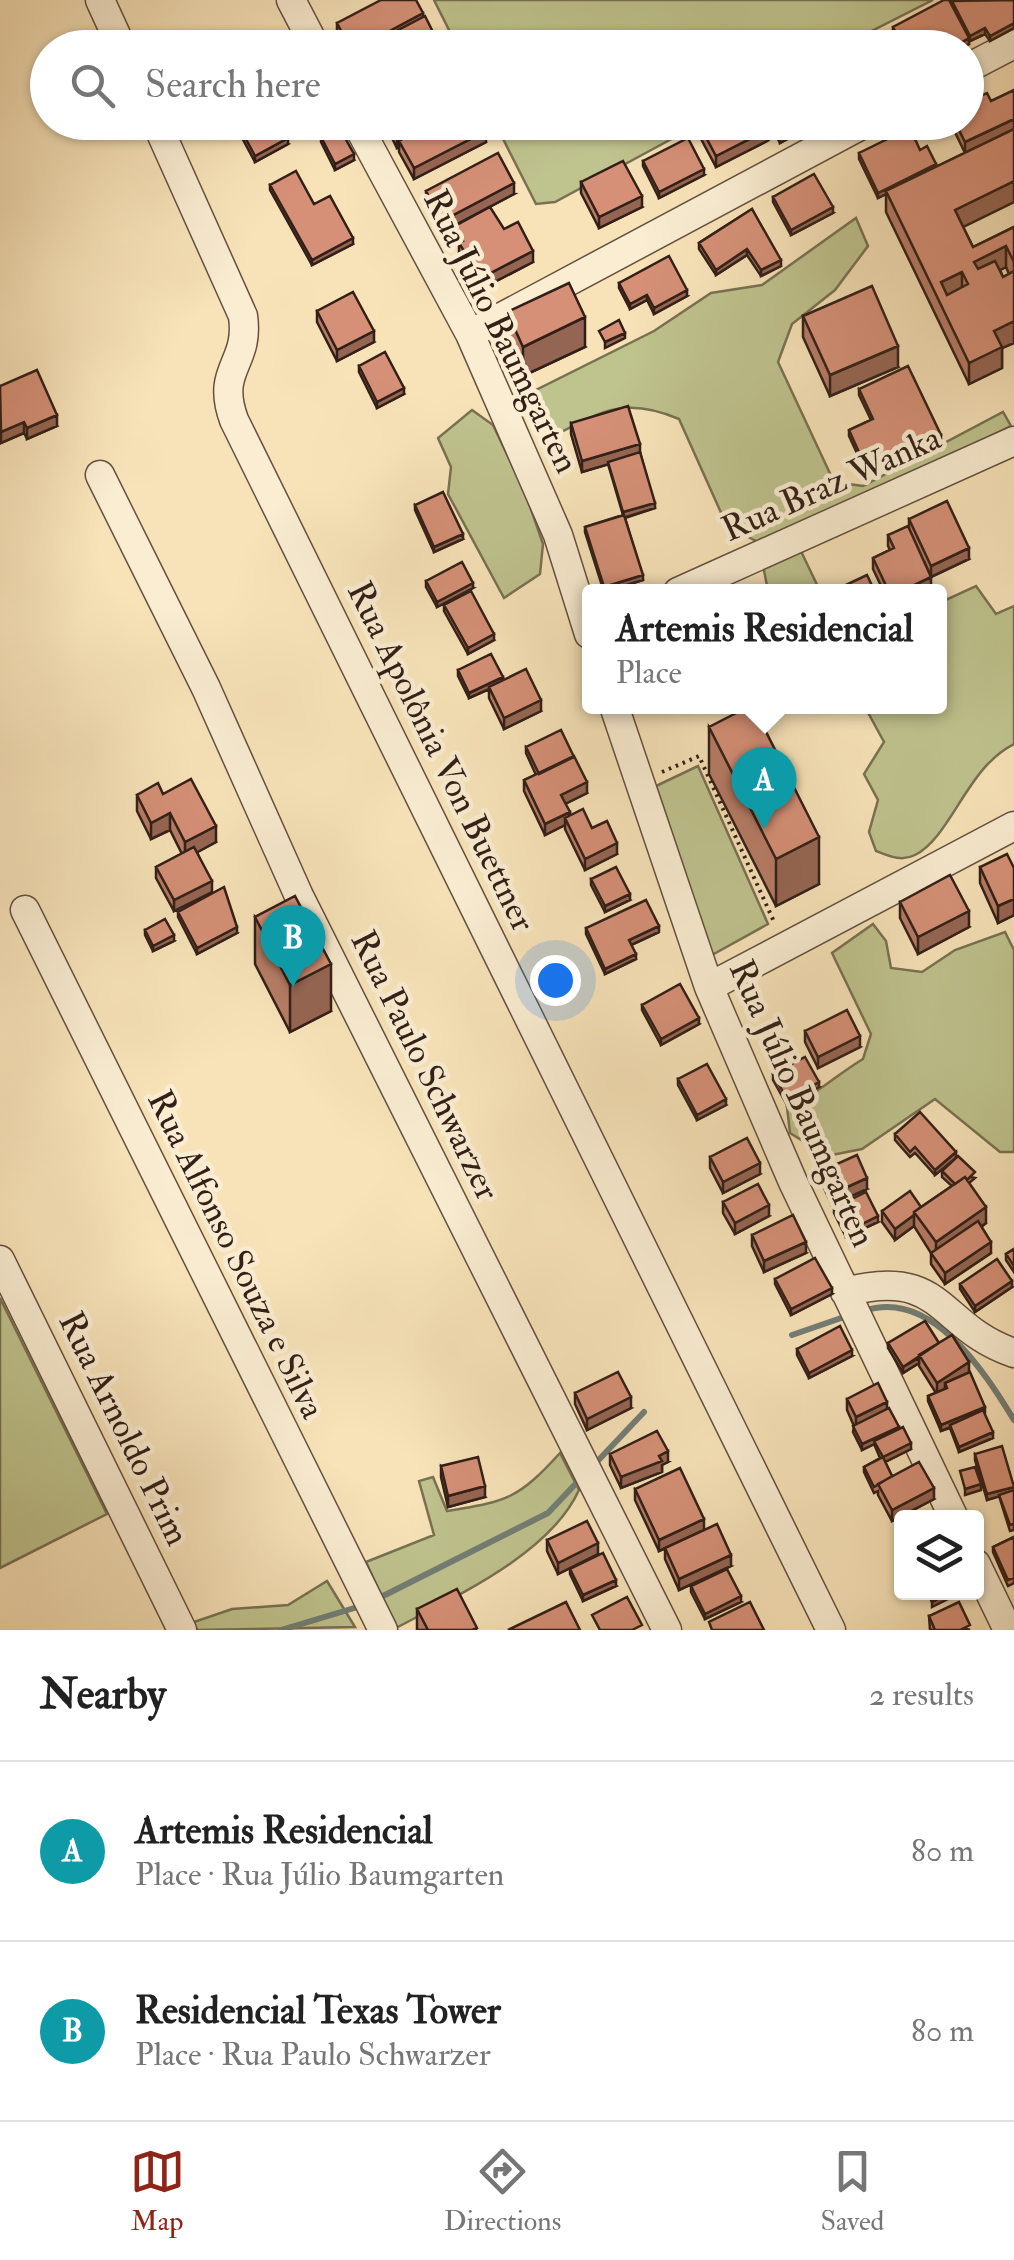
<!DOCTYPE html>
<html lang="en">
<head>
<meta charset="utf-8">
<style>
	:root { --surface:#fff; --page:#f6f6f6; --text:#222; --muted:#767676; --line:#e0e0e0; --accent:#8f2418 }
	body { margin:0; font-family:"IM FELL Double Pica",serif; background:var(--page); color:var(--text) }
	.controls { position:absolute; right:30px; bottom:30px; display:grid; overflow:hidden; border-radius:10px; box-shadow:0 2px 8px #0004 }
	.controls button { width:90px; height:90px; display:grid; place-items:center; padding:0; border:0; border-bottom:2px solid var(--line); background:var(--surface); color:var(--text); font:50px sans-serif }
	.you { position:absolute; left:555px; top:980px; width:35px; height:35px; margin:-25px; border:8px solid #fff; border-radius:50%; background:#1a73e8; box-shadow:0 0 0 15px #1a73e833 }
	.badge { display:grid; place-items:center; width:65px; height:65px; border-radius:50%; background:var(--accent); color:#fff; font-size:32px; font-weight:700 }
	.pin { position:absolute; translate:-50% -82px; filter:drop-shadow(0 2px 5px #0008) }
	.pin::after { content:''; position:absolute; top:52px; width:35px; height:30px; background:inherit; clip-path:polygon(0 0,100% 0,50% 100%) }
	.popup { position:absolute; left:582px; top:584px; width:365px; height:130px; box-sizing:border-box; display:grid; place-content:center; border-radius:10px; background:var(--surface); filter:drop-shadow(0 2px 8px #0005); font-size:32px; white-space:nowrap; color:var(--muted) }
	.popup b { font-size:38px; color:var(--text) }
	.popup::after { content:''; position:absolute; left:50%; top:100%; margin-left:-20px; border:20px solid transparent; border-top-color:var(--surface) }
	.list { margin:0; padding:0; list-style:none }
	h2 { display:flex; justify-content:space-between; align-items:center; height:130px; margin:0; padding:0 40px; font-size:42px }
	h2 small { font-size:32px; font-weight:400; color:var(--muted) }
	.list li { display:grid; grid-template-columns:65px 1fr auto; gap:30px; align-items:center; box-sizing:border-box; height:180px; padding:0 40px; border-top:2px solid var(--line) }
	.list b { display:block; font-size:38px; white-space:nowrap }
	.list p { margin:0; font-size:32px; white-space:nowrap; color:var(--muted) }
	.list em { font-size:32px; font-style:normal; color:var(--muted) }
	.icon { flex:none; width:55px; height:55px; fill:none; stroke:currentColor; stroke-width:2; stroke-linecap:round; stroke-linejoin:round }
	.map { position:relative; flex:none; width:1014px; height:1630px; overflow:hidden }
	.search { position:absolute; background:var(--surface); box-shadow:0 2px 8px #0004; left:30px; right:30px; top:30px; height:110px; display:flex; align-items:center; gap:25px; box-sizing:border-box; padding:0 35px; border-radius:55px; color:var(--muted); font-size:38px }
	.sheet { height:490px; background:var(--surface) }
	nav { display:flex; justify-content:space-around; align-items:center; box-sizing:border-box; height:140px; border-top:2px solid var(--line); background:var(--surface); font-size:28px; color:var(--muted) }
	nav a { display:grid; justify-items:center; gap:5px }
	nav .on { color:var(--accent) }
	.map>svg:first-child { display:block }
	.green { fill:#bfc38e; stroke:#787152; stroke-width:2.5 }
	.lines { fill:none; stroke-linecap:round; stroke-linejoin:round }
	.stream { stroke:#737e75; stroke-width:6 }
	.minor-casing { stroke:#645040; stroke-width:31 }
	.path { stroke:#321f17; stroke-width:4; stroke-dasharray:2.5 5; stroke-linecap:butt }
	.minor { stroke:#faedd2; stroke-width:28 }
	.wall { fill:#b77c66; stroke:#321f17; stroke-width:2.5; fill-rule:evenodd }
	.shaded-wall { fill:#956553; stroke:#321f17; stroke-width:2.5 }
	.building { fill:#d59077; stroke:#321f17; stroke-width:2.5; fill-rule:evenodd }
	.labels { text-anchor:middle; stroke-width:9; stroke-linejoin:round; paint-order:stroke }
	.street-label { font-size:35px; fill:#321f17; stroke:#faedd2 }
</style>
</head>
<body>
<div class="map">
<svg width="1014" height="1630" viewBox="0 0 1014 1630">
	<rect width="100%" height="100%" fill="#f8e3b9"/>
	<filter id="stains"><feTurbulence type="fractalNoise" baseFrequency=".002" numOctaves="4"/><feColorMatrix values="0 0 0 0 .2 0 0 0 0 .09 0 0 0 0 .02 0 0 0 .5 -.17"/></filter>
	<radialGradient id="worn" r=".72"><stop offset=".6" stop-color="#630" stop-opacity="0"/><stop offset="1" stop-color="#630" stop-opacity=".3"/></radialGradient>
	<path class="green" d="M434,0H933L840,47L458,48Z
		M495,123H701L555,202L536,204Z
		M856,218L868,246L835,290L792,324L778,362L834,482L863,486L1003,412L1011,426L862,500L758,542L727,526L679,419C621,394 597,414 544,441L527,415L524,396L654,331L711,293L762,285Z
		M472,410L493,425L525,492L543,544L540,574L504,598L448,494L451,467L438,438Z
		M799,547L820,591H768L762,560Z
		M976,586L996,614L1014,606V744C967,767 951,837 915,855C901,862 889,856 876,851L869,832L878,800L864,774L884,742L865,707L939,706V603Z
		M698,766L768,924L712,955L656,786Z
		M873,924L886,941L891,968L922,972L955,950L1005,932L1014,950V1152H1000L935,1099L862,1149L827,1156L790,1133L787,1107C817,1095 836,1075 863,1059L871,1034L832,953Z
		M0,1298L107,1514L0,1568Z
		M560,1453L579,1490C550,1554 456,1596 396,1628L366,1562L434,1535L419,1481L433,1477L447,1511C508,1501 518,1499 560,1453Z
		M327,1581L355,1627L197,1630L194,1622L232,1609L288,1605Z"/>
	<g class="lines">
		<path class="stream" d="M864,1311C931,1288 984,1371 1014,1420
			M792,1335L847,1316
			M592,1467L644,1412
			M377,1599L548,1513L583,1476
			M281,1630L361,1606"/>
		<g class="minor-casing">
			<path id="minor" d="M100,0L122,48
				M291,0L316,48
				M966,69L1014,44
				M156,122L243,316C250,365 215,368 234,420L831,1630
				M356,122L470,334L558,535L589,634
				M470,334L867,122
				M100,475L206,688L299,896L667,1630
				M678,592L1014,441
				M614,706L709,987L793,1182L954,1518
				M25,910L383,1630
				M709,987L1014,826
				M0,1260L182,1630
				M845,1292C945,1266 937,1327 1014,1353
				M976,1564L1008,1630"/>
		</g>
		<path class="path" d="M662,772L699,756L775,924"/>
		<use href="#minor" class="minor"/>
	</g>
	<path class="wall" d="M1014,0V28L990,41L985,34L970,41L969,39V44L962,48H901L893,32V27L952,5V1Z
		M423,17L439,48H344L337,34V23Z
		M384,122H481L486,142L414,179L399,152V147L397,148Z
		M769,122H819L780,143Z
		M950,122H966L963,227L973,247L1014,227V343L1002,348V368L969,384L886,212V194L878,198L859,159V153L920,150L936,167L965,153ZM1006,267L1009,274L1003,277L1000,270Z
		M700,126L767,141L716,167L700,137Z
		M240,128L288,144L255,162L240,134Z
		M321,137L354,160L335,170L321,142Z
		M643,161L704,175L659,198L643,166Z
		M581,182L642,207L599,228L581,193Z
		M270,185L314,204L353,244L312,265L270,190Z
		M426,191L514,194L442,232L426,202Z
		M773,197L833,213L791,235L773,202Z
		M752,209L781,266L761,276L747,255L716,275L699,249V243Z
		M455,226L504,229L533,262L481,289L459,254V244L455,237Z
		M619,283L687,296L654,314L647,300L630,309L619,288Z
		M317,311L374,342L337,361L317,322Z
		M507,312L585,347L523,376L507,341Z
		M803,316L898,367L830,396L803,337Z
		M359,366L404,394L377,408L359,372Z
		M0,386L57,426L27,439L24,433L1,443Z
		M859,389L941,440L867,475L849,436V430L871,420L859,395Z
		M571,423L640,452L655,508L625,518L643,580L604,592L585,532V527L623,515L608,464L582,472L571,434Z
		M415,505L463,539L434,552L415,510Z
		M909,519L969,559L931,577L924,561L931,588L924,592H884L873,569V558L890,550L888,546V535L909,529Z
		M426,581L473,588L437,607L426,587Z
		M444,605L494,640L468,654L444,611Z
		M458,670L503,680L541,711L504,729L489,698V689L469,698L458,676Z
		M709,727L819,884L776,906L709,774Z
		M526,747L587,793L565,804L570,816L592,828L617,854L585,870L565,829V825L545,835L524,791V780L536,775L526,753Z
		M163,794L216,842L197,852L212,892L174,911L156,878V867L182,854L170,830L151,839L137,811V795Z
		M980,867L1014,868V915L998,923L980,883Z
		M591,879L630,900L605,912L591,885Z
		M900,902L969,927L918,954L900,918Z
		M178,912L237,933L197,954L178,917Z
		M255,917L331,1011L290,1032L255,964Z
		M586,928L659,932L631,945L636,959L605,974L586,934Z
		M145,930L174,941L153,951L145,935Z
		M642,1005L699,1024L661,1045L642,1010Z
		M805,1031L860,1047L818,1068L805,1042Z
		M773,1074L819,1087L787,1105L773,1080Z
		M678,1079L726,1105L697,1120L678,1085Z
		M895,1134L956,1158L935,1175L915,1153L910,1157L895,1140Z
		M710,1157L760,1174L723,1193L710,1168Z
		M821,1171L867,1189L832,1205L821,1182Z
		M942,1171L975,1178L969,1183L986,1223L981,1227L991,1253L945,1284L931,1264V1253L914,1226L895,1240L882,1222V1211L921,1207L952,1186L942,1177Z
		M723,1202L769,1216L735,1234L723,1213Z
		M834,1208L878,1222L846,1237L834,1213Z
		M752,1235L806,1253L764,1272L752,1246Z
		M1014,1249V1272L1006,1260V1254Z
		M775,1279L832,1294L791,1315L775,1284Z
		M960,1284L1012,1287L975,1312L960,1289Z
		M888,1343H939L969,1373L993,1438L959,1452L950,1428L941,1431L928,1401V1396L936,1393L919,1366V1363L903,1373L888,1348Z
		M797,1349L852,1356L809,1378L797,1355Z
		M575,1393L631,1408L587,1430L575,1404Z
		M847,1399L887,1409L911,1449L885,1462L892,1476L934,1499L892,1521L878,1495V1491L874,1493L864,1472V1467L880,1458L874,1444L862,1450L853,1432L854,1426L847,1410Z
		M610,1454L668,1462L662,1465V1472L621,1488L610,1465Z
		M975,1454L1014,1484V1530L1010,1531L999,1496L987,1500L975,1460Z
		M441,1466L485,1497L448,1507L441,1477Z
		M635,1489L704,1530L659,1551L635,1500Z
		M1014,1537V1583L1008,1586L993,1552V1547Z
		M547,1540L598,1554L558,1574L547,1551Z
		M665,1548L731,1566L679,1590L665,1559Z
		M570,1569L616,1586L583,1601L570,1574Z
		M691,1586L741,1602L705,1619L691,1592Z
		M417,1609L477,1630H417Z
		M929,1616L970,1630H930Z"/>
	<path class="shaded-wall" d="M423,13V24L379,48H358Z
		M1014,23V28L990,41V36Z
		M985,28V34L970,41V36Z
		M969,38V44L962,48H952Z
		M1014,119V130L965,153V142Z
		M425,122H446L399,141V147L397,148V137Z
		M808,122H819L780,143V137Z
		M767,130V141L716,167V156Z
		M486,131V142L414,179V168Z
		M288,138V144L255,162V156Z
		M354,154V160L335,170V164Z
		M936,164V170L886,191V194L878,198V193Z
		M704,169V175L659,198V192Z
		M1014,181V202L955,231V210Z
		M514,183V194L442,232V221Z
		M642,196V207L599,228V217Z
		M833,207V213L791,235V230Z
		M353,238V244L312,265V260Z
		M1006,246V267L974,283V262Z
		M747,249V255L716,275V270Z
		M533,251V262L481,289V278Z
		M781,260V266L761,276V270Z
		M962,272V293L941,303V282Z
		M687,290V296L654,314V308Z
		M647,295V300L630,309V304Z
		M585,317V347L523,376V347Z
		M1014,321V343L1002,348V368L969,384V363L994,331Z
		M374,331V342L337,361V350Z
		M625,333V338L605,348V342Z
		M898,346V367L830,396V375Z
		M404,388V394L377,408V402Z
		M57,415V426L27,439V428Z
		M24,422V433L1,443V432Z
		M941,435V440L867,475V470Z
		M640,444V455L582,472V461Z
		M655,503V508L623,518V512Z
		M463,534V539L434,552V547Z
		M969,548V559L931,577V566Z
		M643,575V580L604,592V587Z
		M931,577V588L924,592H900Z
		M473,583V588L437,607V602Z
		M494,634V640L468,654V648Z
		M503,677V683L469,698V693Z
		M541,700V711L504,729V718Z
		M587,782V793L561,806V795Z
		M570,812V823L565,818V825L545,835V824Z
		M170,813V830L151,839V823Z
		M216,826V842L185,859V842Z
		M819,837V884L776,906V859Z
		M617,843V854L585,870V859Z
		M212,881V892L174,911V900Z
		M630,894V900L605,912V906Z
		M1014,899V915L998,923V906Z
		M969,911V927L918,954V937Z
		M659,926V932L629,946V940Z
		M237,927V933L197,954V948Z
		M174,935V941L153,951V946Z
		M636,954V959L605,974V969Z
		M331,964V1011L290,1032V985Z
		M699,1018V1024L661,1045V1039Z
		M860,1036V1047L818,1068V1057Z
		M819,1082V1087L787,1105V1099Z
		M726,1099V1105L697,1120V1115Z
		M956,1152V1158L935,1175V1170Z
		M760,1163V1174L723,1193V1182Z
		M867,1178V1189L832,1205V1194Z
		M769,1205V1216L735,1234V1223Z
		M986,1207V1223L936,1259V1242Z
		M914,1215V1226L895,1240V1229Z
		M878,1216V1222L846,1237V1232Z
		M806,1242V1253L764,1272V1261Z
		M991,1242V1253L945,1284V1273Z
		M1012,1281V1287L975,1312V1306Z
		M832,1288V1294L791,1315V1309Z
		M852,1350V1356L809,1378V1373Z
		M919,1358V1363L903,1373V1367Z
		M969,1362V1373L945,1383V1389L937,1394V1383Z
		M631,1397V1408L587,1430V1419Z
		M887,1402V1413L856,1428V1417Z
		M985,1407V1413L941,1431V1425Z
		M899,1427V1432L862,1450V1444Z
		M993,1432V1438L959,1452V1447Z
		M911,1443V1449L883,1463V1457Z
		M668,1451V1462L662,1465V1472L621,1488V1477Z
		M981,1484V1490L965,1495V1489Z
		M485,1486V1497L448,1507V1496Z
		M1014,1487V1492L987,1500V1494Z
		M934,1488V1499L892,1521V1510Z
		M704,1519V1530L659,1551V1540Z
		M598,1543V1554L558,1574V1563Z
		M731,1555V1566L679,1590V1579Z
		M616,1580V1586L583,1601V1595Z
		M951,1592H962L932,1607V1602Z
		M741,1596V1602L705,1619V1614Z"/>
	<path class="building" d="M381,0H416L423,13L358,48H350L337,23Z
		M944,0H949L969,38L952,48H904L893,27Z
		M1014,0V23L990,36L985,28L970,36L952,1Z
		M425,16L439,44L433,48H364Z
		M1014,90V119L965,142L955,122H966V102L987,93L991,101Z
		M250,122H280L288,138L255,156L240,128Z
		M390,122H425L397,137Z
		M434,122H481L486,131L414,168L399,141Z
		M708,122H763L767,130L716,156L700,126Z
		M772,122H808L780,137Z
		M339,127L354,154L335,164L321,137Z
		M910,128L920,150L927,146L936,164L878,193L859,153Z
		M1014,129V181L955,210L973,247L1014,227V262L1006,246L974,262L978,269L995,261L1003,277L1014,271V321L994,331L1002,347L969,363L886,191ZM962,272L968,284L947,295L941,282Z
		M688,138L704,169L659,192L643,161Z
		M498,153L514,183L442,221L426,191Z
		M623,161L642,196L599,217L581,182Z
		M296,171L314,204L330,196L353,238L312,260L270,185Z
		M814,174L833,207L791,230L773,197Z
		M490,207L504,229L518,222L533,251L481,278L459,243L463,241L455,226Z
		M752,209L781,260L761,270L747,249L716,270L699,243Z
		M669,256L687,290L654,308L647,295L630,304L619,283Z
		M569,283L585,317L523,347L507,312Z
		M872,286L898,346L830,375L803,316Z
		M353,292L374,331L337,350L317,311Z
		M619,320L625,333L605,342L599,331Z
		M385,352L404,388L377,402L359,366Z
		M908,366L941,435L867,470L849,430L873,419L859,389Z
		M37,370L57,415L27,428L24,422L1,432L0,386Z
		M628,406L640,444L582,461L571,423Z
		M640,452L655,503L623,512L608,462Z
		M443,492L463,534L434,547L415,505Z
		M947,501L969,548L931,566L909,519Z
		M624,515L643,575L604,587L585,527Z
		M908,526L931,577L900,592H889L873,558L894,548L888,535Z
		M462,562L473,583L437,602L426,581Z
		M867,575L875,592H833V591Z
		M471,591L494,634L468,648L444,605Z
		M491,654L503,677L469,693L458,670Z
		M526,669L541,700L504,718L489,687Z
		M750,706H753L819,837L776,859L709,727Z
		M561,730L574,757L539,774L526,747Z
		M574,756L587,782L561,795L570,812L545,824L524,780Z
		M191,779L216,826L185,842L170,813L151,823L137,795L158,783L163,794Z
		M583,809L592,828L607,821L617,843L585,859L565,818Z
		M194,847L212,881L174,900L156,867Z
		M1007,854L1014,868V899L998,906L980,867Z
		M616,867L630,894L605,906L591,879Z
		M950,875L969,911L918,937L900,902Z
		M224,887L237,927L197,948L178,912Z
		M295,896L331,964L290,985L255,917Z
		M646,900L659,926L629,940L636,954L605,969L586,928Z
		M165,919L174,935L153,946L145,930Z
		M680,984L699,1018L661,1039L642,1005Z
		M847,1010L860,1036L818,1057L805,1031Z
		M805,1057L819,1082L787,1099L773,1074Z
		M707,1064L726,1099L697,1115L678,1079Z
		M920,1112L956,1152L935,1170L915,1147L910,1152L895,1134Z
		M747,1138L760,1163L723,1182L710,1157Z
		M857,1155L867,1178L832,1194L821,1171Z
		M958,1156L975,1172L967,1180L965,1177L955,1184L942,1171Z
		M965,1177L986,1207L936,1242L914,1212Z
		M758,1184L769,1205L735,1223L723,1202Z
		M910,1191L921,1207L914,1212V1215L895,1229L882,1211Z
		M866,1192L878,1216L846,1232L834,1208Z
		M793,1215L806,1242L764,1261L752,1235Z
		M978,1221L991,1242L945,1273L931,1253Z
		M1014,1249V1266L1006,1254Z
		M815,1258L832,1288L791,1309L775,1279Z
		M997,1259L1012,1281L975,1306L960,1284Z
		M925,1321L939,1343L903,1367L888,1343Z
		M840,1326L852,1350L809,1373L797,1349Z
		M952,1335L969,1362L937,1383L919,1355Z
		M618,1372L631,1397L587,1419L575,1393Z
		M970,1372L985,1407L941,1425L928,1396L947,1388L945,1383Z
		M878,1383L887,1402L856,1417L847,1399Z
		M889,1408L899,1427L862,1444L853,1426Z
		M983,1410L993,1432L959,1447L950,1425Z
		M903,1427L911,1443L883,1457L892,1476L874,1487L864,1467L883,1457L874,1441Z
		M657,1431L668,1451L659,1456L662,1461L621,1477L610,1454Z
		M1002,1446L1014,1487L987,1494L975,1454Z
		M478,1457L485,1486L448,1496L441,1466Z
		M919,1462L934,1488L892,1510L878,1484Z
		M975,1467L981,1484L965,1489L960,1471Z
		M680,1468L704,1519L659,1540L635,1489Z
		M1014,1490V1524L1010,1525L999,1495Z
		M587,1521L598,1543L558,1563L547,1540Z
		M717,1524L731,1555L679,1579L665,1548Z
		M1014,1537V1578L1008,1580L993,1547Z
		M603,1553L616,1580L583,1595L570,1569Z
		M727,1569L741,1596L705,1614L691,1586Z
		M457,1589L477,1628L472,1630H428L417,1609Z
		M927,1592H951L932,1602Z
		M627,1597L642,1625L632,1630H600L592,1615Z
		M566,1602L580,1630H508Z
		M750,1602L764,1630H712L709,1622Z
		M959,1602L970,1625L960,1630H935L929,1616Z"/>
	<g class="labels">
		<g class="street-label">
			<text transform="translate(502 331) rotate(64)" y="12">Rua Júlio Baumgarten</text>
			<text transform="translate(831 483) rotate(-24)" y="12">Rua Braz Wanka</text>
			<text transform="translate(442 756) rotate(64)" y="12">Rua Apolônia Von Buettner</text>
			<text transform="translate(426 1065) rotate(64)" y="12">Rua Paulo Schwarzer</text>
			<text transform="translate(803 1103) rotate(66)" y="12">Rua Júlio Baumgarten</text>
			<text transform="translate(237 1254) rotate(64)" y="12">Rua Alfonso Souza e Silva</text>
			<text transform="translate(125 1428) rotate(64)" y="12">Rua Arnoldo Prim</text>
		</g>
	</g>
	<rect width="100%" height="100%" filter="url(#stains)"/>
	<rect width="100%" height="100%" fill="url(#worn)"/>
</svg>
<div class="controls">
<button><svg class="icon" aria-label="layers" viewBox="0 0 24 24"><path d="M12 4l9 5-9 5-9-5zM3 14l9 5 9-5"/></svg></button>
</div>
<div class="you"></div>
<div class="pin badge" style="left:764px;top:829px;background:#0f9aa8">A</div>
<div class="popup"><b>Artemis Residencial</b>Place</div>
<div class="pin badge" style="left:293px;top:987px;background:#0f9aa8">B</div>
<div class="search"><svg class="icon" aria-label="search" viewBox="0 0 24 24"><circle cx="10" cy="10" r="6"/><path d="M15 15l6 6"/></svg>Search here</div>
</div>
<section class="sheet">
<h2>Nearby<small>2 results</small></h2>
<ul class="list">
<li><span class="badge" style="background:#0f9aa8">A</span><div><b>Artemis Residencial</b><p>Place · Rua Júlio Baumgarten</p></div><em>80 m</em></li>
<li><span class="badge" style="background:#0f9aa8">B</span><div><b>Residencial Texas Tower</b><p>Place · Rua Paulo Schwarzer</p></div><em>80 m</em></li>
</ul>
</section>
<nav>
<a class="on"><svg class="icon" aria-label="map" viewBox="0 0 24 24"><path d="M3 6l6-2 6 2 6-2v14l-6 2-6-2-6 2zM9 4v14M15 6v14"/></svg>Map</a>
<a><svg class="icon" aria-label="directions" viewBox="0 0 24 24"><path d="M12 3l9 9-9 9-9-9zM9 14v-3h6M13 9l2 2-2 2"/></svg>Directions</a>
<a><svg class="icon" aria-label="saved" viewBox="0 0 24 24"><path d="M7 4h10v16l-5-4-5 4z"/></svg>Saved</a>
</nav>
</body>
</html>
